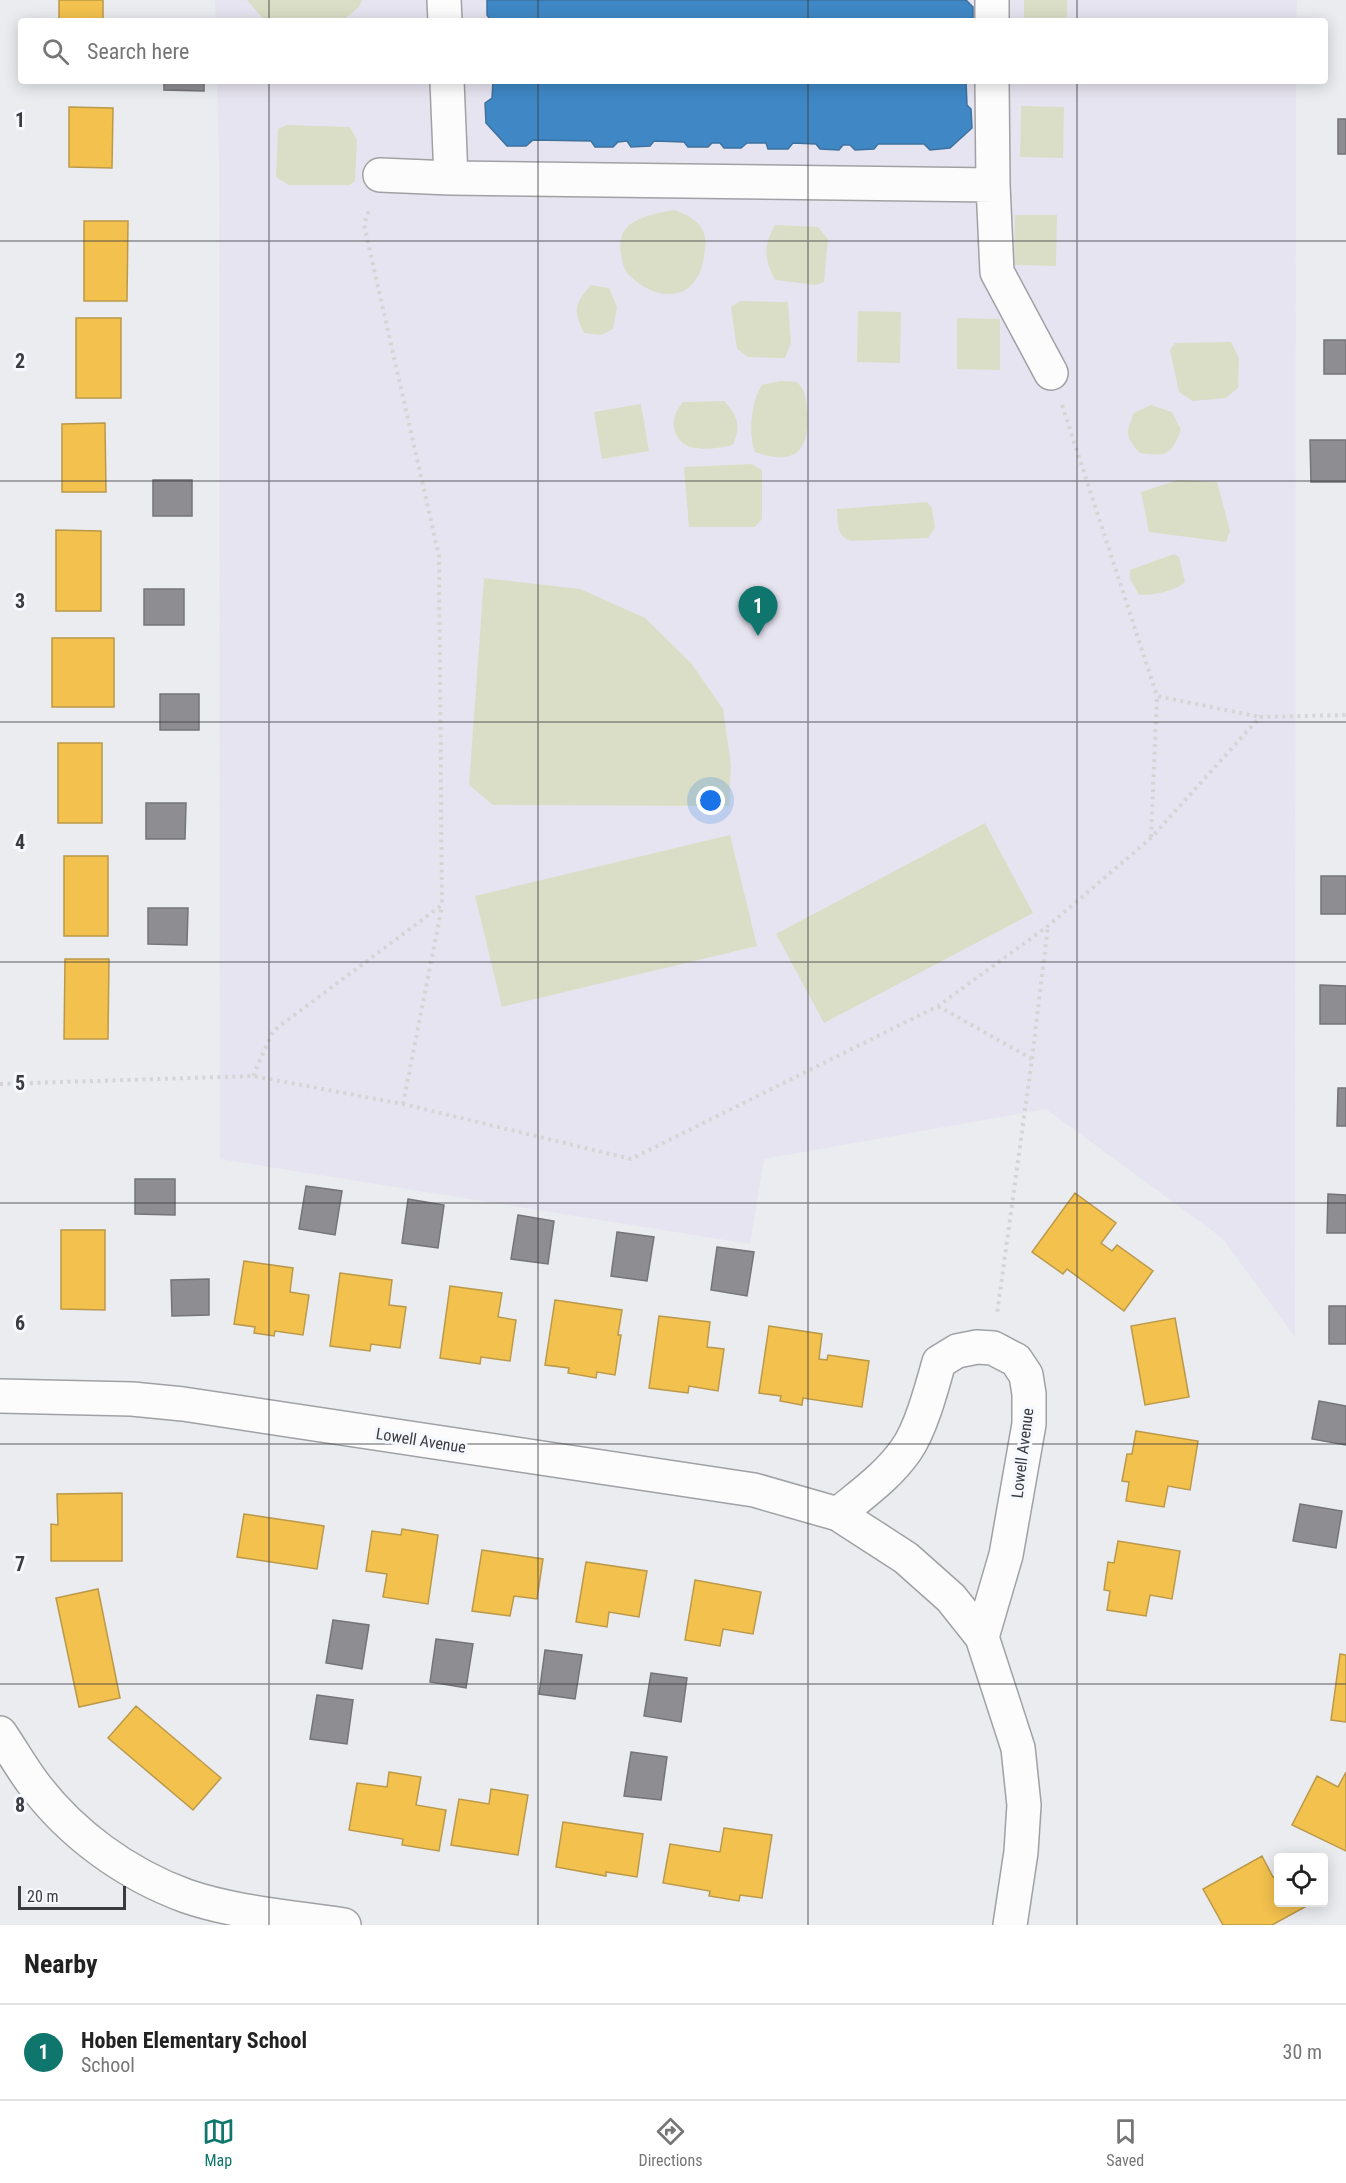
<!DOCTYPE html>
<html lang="en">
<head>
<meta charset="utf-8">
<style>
	:root { --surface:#fff; --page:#f6f6f6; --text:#222; --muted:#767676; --line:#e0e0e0; --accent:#0f766e }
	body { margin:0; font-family:"Roboto Condensed",sans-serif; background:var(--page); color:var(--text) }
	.controls { position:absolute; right:18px; bottom:18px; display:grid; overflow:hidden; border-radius:6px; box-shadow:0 3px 15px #0003 }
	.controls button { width:54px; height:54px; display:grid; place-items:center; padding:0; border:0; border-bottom:2px solid var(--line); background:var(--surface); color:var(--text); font:30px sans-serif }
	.scale { position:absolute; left:18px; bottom:15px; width:108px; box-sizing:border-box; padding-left:6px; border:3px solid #3a3b3f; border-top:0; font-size:16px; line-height:21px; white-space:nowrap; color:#3a3b3f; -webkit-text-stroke:4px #f5f8ff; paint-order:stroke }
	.you { position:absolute; left:711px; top:801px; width:21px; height:21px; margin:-15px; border:4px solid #fff; border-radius:50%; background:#1a73e8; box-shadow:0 0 0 9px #1a73e833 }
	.badge { display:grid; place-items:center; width:39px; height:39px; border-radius:50%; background:var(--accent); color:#fff; font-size:20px; font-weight:700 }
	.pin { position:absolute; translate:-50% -50px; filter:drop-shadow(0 2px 3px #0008) }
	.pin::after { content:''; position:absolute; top:32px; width:21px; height:18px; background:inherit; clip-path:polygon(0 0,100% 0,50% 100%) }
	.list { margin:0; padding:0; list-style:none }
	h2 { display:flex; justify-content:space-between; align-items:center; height:78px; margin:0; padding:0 24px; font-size:26px }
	h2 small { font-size:20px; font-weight:400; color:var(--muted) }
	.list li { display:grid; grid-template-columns:39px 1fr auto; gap:18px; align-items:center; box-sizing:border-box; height:96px; padding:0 24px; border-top:2px solid var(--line) }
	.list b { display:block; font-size:22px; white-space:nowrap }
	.list p { margin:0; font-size:20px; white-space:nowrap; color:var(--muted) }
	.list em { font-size:20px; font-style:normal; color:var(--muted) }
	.icon { flex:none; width:33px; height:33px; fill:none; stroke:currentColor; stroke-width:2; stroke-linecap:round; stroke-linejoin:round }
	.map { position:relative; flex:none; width:1346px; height:1925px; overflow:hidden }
	.search { position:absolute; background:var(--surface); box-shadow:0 3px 15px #0003; left:18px; right:18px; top:18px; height:66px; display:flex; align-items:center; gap:15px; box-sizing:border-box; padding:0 21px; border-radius:6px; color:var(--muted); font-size:22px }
	.sheet { height:174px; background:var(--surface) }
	nav { display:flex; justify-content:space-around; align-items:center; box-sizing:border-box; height:84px; border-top:2px solid var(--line); background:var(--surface); font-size:16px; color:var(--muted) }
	nav a { display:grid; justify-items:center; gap:3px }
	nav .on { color:var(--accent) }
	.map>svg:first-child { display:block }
	.education { fill:#e7e4f1 }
	.green { fill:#dadec6 }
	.homes { fill:#f2c14e; stroke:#bb994a; stroke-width:1.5 }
	.schools { fill:#3f88c5; stroke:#3e719d; stroke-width:1.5 }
	.industry { fill:#8d8d92; stroke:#747479; stroke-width:1.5 }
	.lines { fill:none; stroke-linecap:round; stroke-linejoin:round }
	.minor-casing { stroke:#a0a1a4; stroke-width:36 }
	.path { stroke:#d5d5d6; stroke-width:4; stroke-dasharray:3 4.5; stroke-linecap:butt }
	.minor { stroke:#fcfcfd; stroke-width:33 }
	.grid { fill:none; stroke:#3a3b3f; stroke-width:1.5; stroke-opacity:0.55 }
	.labels { text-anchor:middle; stroke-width:6; stroke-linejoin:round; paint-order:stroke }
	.street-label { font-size:16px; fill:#3a3b3f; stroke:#f5f8ff }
	.grid-label { font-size:20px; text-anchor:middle; font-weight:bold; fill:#3a3b3f; stroke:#f5f8ff; stroke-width:6; stroke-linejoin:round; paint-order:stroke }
</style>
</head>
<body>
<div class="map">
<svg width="1346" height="1925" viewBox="0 0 1346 1925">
	<rect width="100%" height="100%" fill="#eaecf0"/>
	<path class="education" d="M215,0H1297L1296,21H216Z
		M217,81H1296L1295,1337L1222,1238L1046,1109L764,1159L750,1244L220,1159L219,164Z"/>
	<path class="green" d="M247,0H362L359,7L342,21H265Z
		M1024,0H1067V21H1024Z
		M1021,106L1064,107L1063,158L1020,157Z
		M287,125L350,127L357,140L355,181L350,185H289L276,177L278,129Z
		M674,210C685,214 698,219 703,231C707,240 705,249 704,258C696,303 657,303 629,275C624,270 623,265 622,258C612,221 646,215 674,210Z
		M1015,215H1057L1056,266L1014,265Z
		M775,225L818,227L828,239L824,282L816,285L775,280C764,260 763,245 775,225Z
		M591,285L609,288L617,307L613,329L601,335L584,333C573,310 574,304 591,285Z
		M740,301L788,302L791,343L785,358L748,357L737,349L731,307Z
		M858,311L901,312L900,363L857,362Z
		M957,318L1000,319V370L957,369Z
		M1231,342L1239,358L1238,388L1226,398L1193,401L1179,392L1170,350L1175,343Z
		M780,381L797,382C806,391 806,399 807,412C810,452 794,466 755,452C748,434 751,401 762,385Z
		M724,401C738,416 741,425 733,445C714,449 683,455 675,432C671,420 676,411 683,402Z
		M641,404L649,451L602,459L594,412Z
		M1151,405L1172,412L1181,430C1171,455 1167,457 1140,453C1125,438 1126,432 1134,413Z
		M752,464L762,470V519L755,527H689L684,467Z
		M1178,480L1217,482L1230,531L1226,542L1149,532L1141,492Z
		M927,502L932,508L935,528L928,538L852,541C836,537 838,523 837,509Z
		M1174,554L1179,557L1185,582C1174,592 1153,595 1139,595L1130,579V570Z
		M484,578L580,589L645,618L691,663L723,709L731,765L729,806L493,805L469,785Z
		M985,823L1033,913L824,1023L776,934Z
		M730,835L757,946L502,1007L475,896Z"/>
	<path class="homes" d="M59,0H103V21H59Z
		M69,107L113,108L112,168L69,167Z
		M84,221H128L127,301H84Z
		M76,318H121V398H76Z
		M105,423L106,492H62V424Z
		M56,530L101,531V611H56Z
		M52,638H114V707H52Z
		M58,743H102V823H58Z
		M64,856H108V936H64Z
		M65,959H109L108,1039H64Z
		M1075,1193L1116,1223L1101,1243L1112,1251L1117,1245L1153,1271L1124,1311L1067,1269L1063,1274L1032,1252Z
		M61,1230H105V1310L61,1309Z
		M244,1261L293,1268L290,1292L309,1295L303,1335L275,1331L274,1336L254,1333L255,1327L234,1324Z
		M340,1273L392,1280L389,1305L406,1307L400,1348L371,1344L370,1351L330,1346Z
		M450,1286L502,1293L498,1317L516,1320L510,1361L481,1357L480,1364L440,1358Z
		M555,1300L622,1310L618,1335H621L615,1375L597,1372L596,1378L568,1373L569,1368L545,1365Z
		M659,1316L710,1322L707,1347L724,1349L718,1391L689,1386L688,1393L649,1388Z
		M1175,1318L1189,1397L1145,1405L1131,1326Z
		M769,1326L822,1334L819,1359L827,1360L828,1355L869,1361L862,1407L803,1398L802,1405L780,1401L781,1396L759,1393Z
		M1136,1431L1198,1441L1190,1490L1168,1486L1164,1507L1126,1501L1129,1482L1122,1481L1127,1454H1132Z
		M122,1493V1561H51V1524L58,1525L57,1494Z
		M244,1514L324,1526L317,1569L237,1557Z
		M402,1529L438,1535L428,1604L383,1597L387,1574L366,1571L372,1531L401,1535Z
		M1118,1541L1180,1551L1172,1599L1150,1595L1146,1616L1107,1610L1110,1591L1104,1590L1108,1562L1114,1563Z
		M482,1550L543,1559L537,1599L514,1596L510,1616L472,1611Z
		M586,1562L647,1571L639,1617L609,1612L607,1627L576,1622Z
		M695,1580L761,1592L753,1634L723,1629L720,1646L685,1640Z
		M98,1589L120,1698L79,1707L56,1598Z
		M1340,1654L1346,1655V1722L1331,1720Z
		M136,1706L221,1778L193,1810L108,1738Z
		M389,1772L421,1777L416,1805L446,1810L439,1851L402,1845L403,1839L349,1830L357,1783L387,1787Z
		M1346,1772V1851L1292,1825L1317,1776L1338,1787Z
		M491,1789L528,1795L518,1855L451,1845L459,1799L489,1804Z
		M563,1822L643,1834L637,1877L606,1872V1876L556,1867Z
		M724,1828L772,1835L762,1898L740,1895L739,1901L709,1896L710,1891L663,1883L670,1844L720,1852Z
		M1262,1856L1273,1877L1278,1874V1902H1314L1272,1925H1223L1203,1889Z"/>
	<path class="schools" d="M487,0H966L973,7V21H491L487,15Z
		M493,81H966L967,105L971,109L972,128L950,148L930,150L924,144H878L874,149L855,150L850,145H843L839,150L820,149L816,144L793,143L788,149H768L766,143H747L741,148H724L720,143H712L708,147H688L684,142L654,141L650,146L631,147L627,141L618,142L613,147H595L591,141L533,140L526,146H507L486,123L485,103L492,98Z"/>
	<path class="industry" d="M164,81H204V91L164,90Z
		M1338,119H1346V154H1338Z
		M1324,340H1346V374H1324Z
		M1310,440H1346V482H1311Z
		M153,480H192V516H153Z
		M144,589H184V625H144Z
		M160,694H199V730H160Z
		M146,803H186L185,839H146Z
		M1321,876H1346V914H1321Z
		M148,908H188L187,945L148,944Z
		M1320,985L1346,986V1024H1320Z
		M1338,1088H1346V1126H1337Z
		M135,1179H175V1215L135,1214Z
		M306,1186L342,1191L335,1235L299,1229Z
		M1328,1194L1346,1195V1233H1327Z
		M408,1199L444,1205L438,1248L402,1243Z
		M518,1215L554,1221L548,1264L511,1259Z
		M617,1232L654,1237L647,1281L611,1276Z
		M717,1247L754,1252L747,1296L711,1290Z
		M209,1279V1315L172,1316L171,1280Z
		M1329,1306H1346V1344H1329Z
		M1319,1401L1346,1406V1445L1312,1439Z
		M1300,1504L1342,1511L1336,1548L1293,1541Z
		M333,1620L369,1625L362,1669L326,1663Z
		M436,1639L473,1644L466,1688L430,1682Z
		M545,1650L582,1655L575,1699L539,1694Z
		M651,1673L687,1678L681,1722L644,1716Z
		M317,1695L353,1700L347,1744L310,1739Z
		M631,1752L667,1757L661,1800L624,1796Z"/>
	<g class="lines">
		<g class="minor-casing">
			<path id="minor" d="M444,0L445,21
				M992,0V21
				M447,81L451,178L993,185L997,272L1051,373
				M992,81L993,185
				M380,175L451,178
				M0,1396L132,1399L183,1404L754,1490L838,1514C862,1494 888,1476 906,1450C921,1429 932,1387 939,1362L957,1351L977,1347L993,1348L1016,1360L1026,1375L1029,1394V1424L1006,1555L982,1637L1018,1748L1024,1805L1021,1852L1010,1925
				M838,1514L906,1558L951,1598L982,1637
				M0,1733C11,1749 21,1767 33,1783C71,1834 126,1874 186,1896C235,1913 293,1917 344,1925"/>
		</g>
		<path class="path" d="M1062,405L1157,696
			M1151,837L1157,696L1260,717
			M938,1006L1032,1059L997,1314
			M1032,1059L1048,926
			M253,1076L273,1031L442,905L439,556L364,225L370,207
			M0,1084L253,1076L403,1104L631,1159L938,1006L1048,926L1151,838L1260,717L1346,715
			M403,1104L442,906"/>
		<use href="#minor" class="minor"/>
	</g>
	<path class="grid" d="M269,0V21M538,0V21M808,0V21M1077,0V21M269,81V1925M538,81V1925M808,81V1925M1077,81V1925M0,241H1346M0,481H1346M0,722H1346M0,962H1346M0,1203H1346M0,1444H1346M0,1684H1346"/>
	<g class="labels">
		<g class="street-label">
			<text transform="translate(421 1440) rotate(9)" y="6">Lowell Avenue</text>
			<text transform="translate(1022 1453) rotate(-83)" y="6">Lowell Avenue</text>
		</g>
	</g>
	<g class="grid-label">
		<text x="20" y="127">1</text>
		<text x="20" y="368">2</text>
		<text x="20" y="608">3</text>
		<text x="20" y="849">4</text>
		<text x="20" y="1090">5</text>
		<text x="20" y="1330">6</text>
		<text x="20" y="1571">7</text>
		<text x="20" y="1812">8</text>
	</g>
</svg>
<div class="controls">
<button><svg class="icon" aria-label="locate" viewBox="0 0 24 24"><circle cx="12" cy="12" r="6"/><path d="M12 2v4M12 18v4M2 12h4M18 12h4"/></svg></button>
</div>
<div class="scale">20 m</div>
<div class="you"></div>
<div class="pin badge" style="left:758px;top:636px">1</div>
<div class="search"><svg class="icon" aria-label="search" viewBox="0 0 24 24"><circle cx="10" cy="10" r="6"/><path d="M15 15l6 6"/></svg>Search here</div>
</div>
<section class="sheet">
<h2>Nearby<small></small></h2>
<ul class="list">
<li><span class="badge">1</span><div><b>Hoben Elementary School</b><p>School</p></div><em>30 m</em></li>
</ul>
</section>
<nav>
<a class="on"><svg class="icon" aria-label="map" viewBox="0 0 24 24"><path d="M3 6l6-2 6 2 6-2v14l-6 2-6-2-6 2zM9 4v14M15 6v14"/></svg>Map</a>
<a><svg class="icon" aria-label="directions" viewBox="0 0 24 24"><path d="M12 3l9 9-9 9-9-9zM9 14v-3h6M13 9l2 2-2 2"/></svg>Directions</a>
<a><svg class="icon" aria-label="saved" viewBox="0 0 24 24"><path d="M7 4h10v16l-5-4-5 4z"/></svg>Saved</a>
</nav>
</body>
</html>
